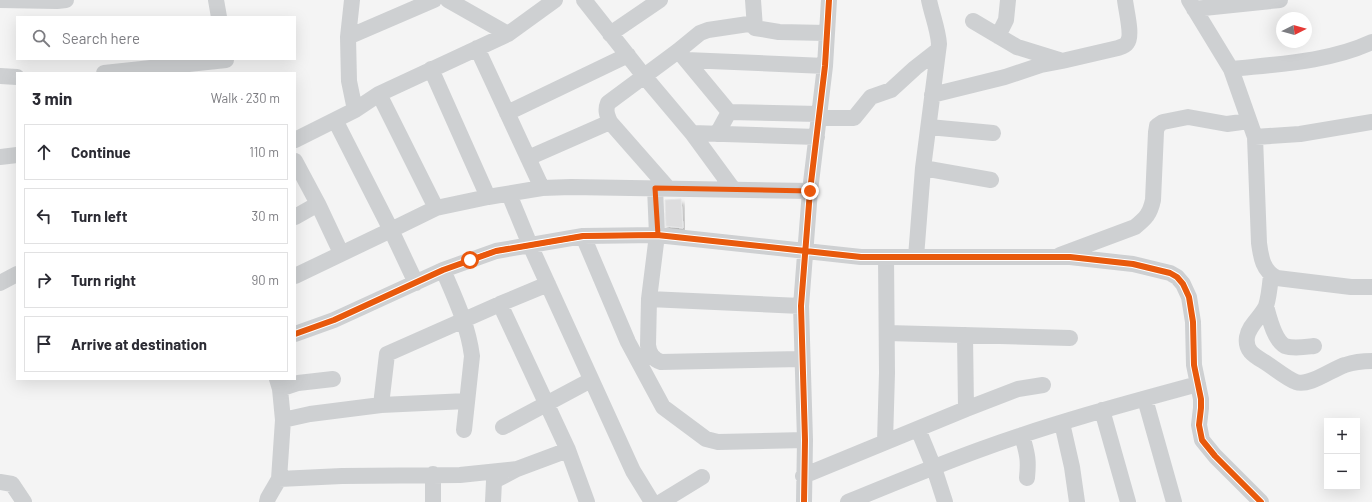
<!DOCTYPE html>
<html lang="en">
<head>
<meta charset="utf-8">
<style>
	:root { --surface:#fff; --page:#f7f7f7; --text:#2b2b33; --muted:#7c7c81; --line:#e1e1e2 }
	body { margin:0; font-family:Barlow,sans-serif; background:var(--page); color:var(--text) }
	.controls { position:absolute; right:12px; bottom:12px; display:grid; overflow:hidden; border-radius:0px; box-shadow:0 4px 16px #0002 }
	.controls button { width:36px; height:36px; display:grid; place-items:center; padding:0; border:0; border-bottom:1px solid var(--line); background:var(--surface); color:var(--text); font:20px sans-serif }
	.compass { position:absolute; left:1276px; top:12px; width:36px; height:36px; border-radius:50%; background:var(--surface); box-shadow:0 4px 16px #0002; rotate:84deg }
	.stop { position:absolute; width:12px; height:12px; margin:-9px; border:3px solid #ea580c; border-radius:50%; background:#fff }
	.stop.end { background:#ea580c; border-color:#fff; box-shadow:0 1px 4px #0008 }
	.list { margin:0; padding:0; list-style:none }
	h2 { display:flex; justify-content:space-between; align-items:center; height:52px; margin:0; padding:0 16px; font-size:17px }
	h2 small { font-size:13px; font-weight:400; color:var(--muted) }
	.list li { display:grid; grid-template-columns:26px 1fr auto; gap:12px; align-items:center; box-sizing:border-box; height:56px; margin:0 8px 8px; padding:0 8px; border:1px solid var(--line); border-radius:0px }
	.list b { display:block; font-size:15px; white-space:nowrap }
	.list em { font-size:13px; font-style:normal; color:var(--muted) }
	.icon { flex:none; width:22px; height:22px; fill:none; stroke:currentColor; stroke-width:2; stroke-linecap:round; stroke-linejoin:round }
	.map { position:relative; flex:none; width:1372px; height:502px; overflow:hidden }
	.search { position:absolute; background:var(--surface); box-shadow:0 4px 16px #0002; left:16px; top:16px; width:280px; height:44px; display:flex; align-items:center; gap:10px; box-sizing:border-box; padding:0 14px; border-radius:0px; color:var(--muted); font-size:15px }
	.panel { position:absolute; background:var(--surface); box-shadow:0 4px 16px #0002; left:16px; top:72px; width:280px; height:308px; border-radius:0px }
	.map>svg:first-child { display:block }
	.building { fill:#ddddde; stroke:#e5e6e7; filter:url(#shadow) }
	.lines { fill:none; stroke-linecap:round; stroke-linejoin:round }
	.minor { stroke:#ced0d2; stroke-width:16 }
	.cycleway-casing { stroke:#fff; stroke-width:8 }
	.cycleway { stroke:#e8590c; stroke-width:6 }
	.route { stroke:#ea580c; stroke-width:5 }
</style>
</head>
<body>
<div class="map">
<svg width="1372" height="502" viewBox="0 0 1372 502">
	<defs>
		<filter id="shadow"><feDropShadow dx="2.5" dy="4.5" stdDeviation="2" flood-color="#0004"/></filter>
	</defs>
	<rect width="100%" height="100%" fill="#f4f4f4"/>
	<path class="building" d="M681,199L683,228L666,226L665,200Z"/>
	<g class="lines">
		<path class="minor" d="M0,0L57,1L66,0
			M216,0L219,17
			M352,0L348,37L434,0
			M448,0L508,34
			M584,0L644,76L692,133L733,189
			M753,0L755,28L779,32L827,33
			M1189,0L1231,69L1255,137L1259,243C1261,258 1263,271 1277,278L1351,287H1372
			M1194,9L1280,0
			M973,21L1017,47L1059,60
			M610,34L660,0
			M998,36L1006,20L1008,0
			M348,37L349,81L355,110
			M477,48L542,188
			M681,54L729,112L717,134
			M686,60L825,66
			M431,69L488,197
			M1231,69C1278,64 1329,62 1372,42
			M104,73L226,60
			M0,76L17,77
			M379,94L436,208
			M932,95L1005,77L1041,65L1062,61L1118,48C1121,47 1125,46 1127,43C1133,36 1126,10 1125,0
			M729,112L819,114
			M507,113L628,55
			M819,118H854L871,97L891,90L915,68L938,50
			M929,127L993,133
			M692,133L817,137
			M1255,137L1300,134L1372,122
			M295,140L355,110L379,94L508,34L555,0
			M0,157L17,155
			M528,158L610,122
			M295,161L318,204L341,253
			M923,168L991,180
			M655,188L657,235L649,299L648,345C649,354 653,359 661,362L802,359
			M668,188L610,122C607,115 605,110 608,103L678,51L700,33L708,30L755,23
			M509,194L530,245L633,471L652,502
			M295,217L318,204
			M583,236L628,342L663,407L706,439L718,442L805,440
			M1060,255L1135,227C1146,218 1150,214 1153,200L1156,132L1157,126L1163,122L1188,117L1227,124L1249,121
			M916,257L923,168L939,44C938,29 932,15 929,0
			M443,270C455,298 468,325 472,356L464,430
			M1271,275C1270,285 1269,297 1266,306C1261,317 1249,325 1247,337C1245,350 1253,355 1263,361C1273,367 1287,379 1296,382C1309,387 1332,369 1345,365C1354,362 1363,361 1372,361
			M295,276L391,230L335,120
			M0,283L17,274
			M416,283L391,230L436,208L488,197L542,188L571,187L810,191
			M649,299L801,306
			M500,304L548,284
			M1266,306C1269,317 1274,340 1285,346C1293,349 1305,347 1314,346
			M887,333L1070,338
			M295,334L334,320L443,270L496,251L583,236L657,235L861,257H1070L1133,264L1170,273L1177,277L1183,284L1189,297L1193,322L1194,365L1201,399V408L1199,425L1202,440L1215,456L1261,502
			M965,335L966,409
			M280,389L298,383L333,379
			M1145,399L1174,502
			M467,401L381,405L387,354L500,304L568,450L587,502
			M1102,410L1128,502
			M283,420L310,414L381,405
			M1062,423L1072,467L1077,502
			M503,427L591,380
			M918,429L934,468L945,502
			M1022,435C1027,454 1029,458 1027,478
			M885,442L887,373L886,257
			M433,474V502
			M803,476L966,409L1018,389L1043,385
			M279,479L342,476L460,475L517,469
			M0,482L12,484L24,502
			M267,502L268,498L279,479L283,420L280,389L277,379
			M493,502L494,481L517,469L568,450
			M661,502L702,477
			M804,502L805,440L801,306L810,191L825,66L829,0
			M848,502C892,484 935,466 979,450C1050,424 1124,404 1198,384"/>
		<g class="cycleway-casing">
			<path id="cycleway" d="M295,334L334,320L443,270L496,251L583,236L657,235L861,257H1070L1133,264L1170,273L1177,277L1183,284L1189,297L1193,322L1194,365L1201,399V408L1199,425L1202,440L1215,456L1261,502
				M804,502L805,440L801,306L810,191L825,66L829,0"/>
		</g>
		<use href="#cycleway" class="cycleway"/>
	</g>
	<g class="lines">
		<path class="route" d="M470,260L496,251L583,236L658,235L655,188L810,191"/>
	</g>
</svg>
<div class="controls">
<button>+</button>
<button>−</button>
</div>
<svg class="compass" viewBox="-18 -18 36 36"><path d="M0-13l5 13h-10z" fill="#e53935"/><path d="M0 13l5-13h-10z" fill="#7c7c81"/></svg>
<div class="stop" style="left:470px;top:260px"></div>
<div class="stop end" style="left:810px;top:191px"></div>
<div class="search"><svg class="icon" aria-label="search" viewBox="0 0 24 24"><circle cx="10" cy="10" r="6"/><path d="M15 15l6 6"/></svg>Search here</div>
<section class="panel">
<h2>3 min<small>Walk · 230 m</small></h2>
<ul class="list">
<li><svg class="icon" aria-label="ahead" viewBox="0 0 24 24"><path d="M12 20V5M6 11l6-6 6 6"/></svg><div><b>Continue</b></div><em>110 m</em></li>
<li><svg class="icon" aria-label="left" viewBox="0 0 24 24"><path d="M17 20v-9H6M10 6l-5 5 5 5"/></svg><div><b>Turn left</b></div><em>30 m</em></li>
<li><svg class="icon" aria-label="right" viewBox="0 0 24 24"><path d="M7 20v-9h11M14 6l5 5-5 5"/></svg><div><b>Turn right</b></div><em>90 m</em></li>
<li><svg class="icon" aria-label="arrive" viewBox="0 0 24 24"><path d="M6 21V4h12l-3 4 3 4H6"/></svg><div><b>Arrive at destination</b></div></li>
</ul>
</section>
</div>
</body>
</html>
